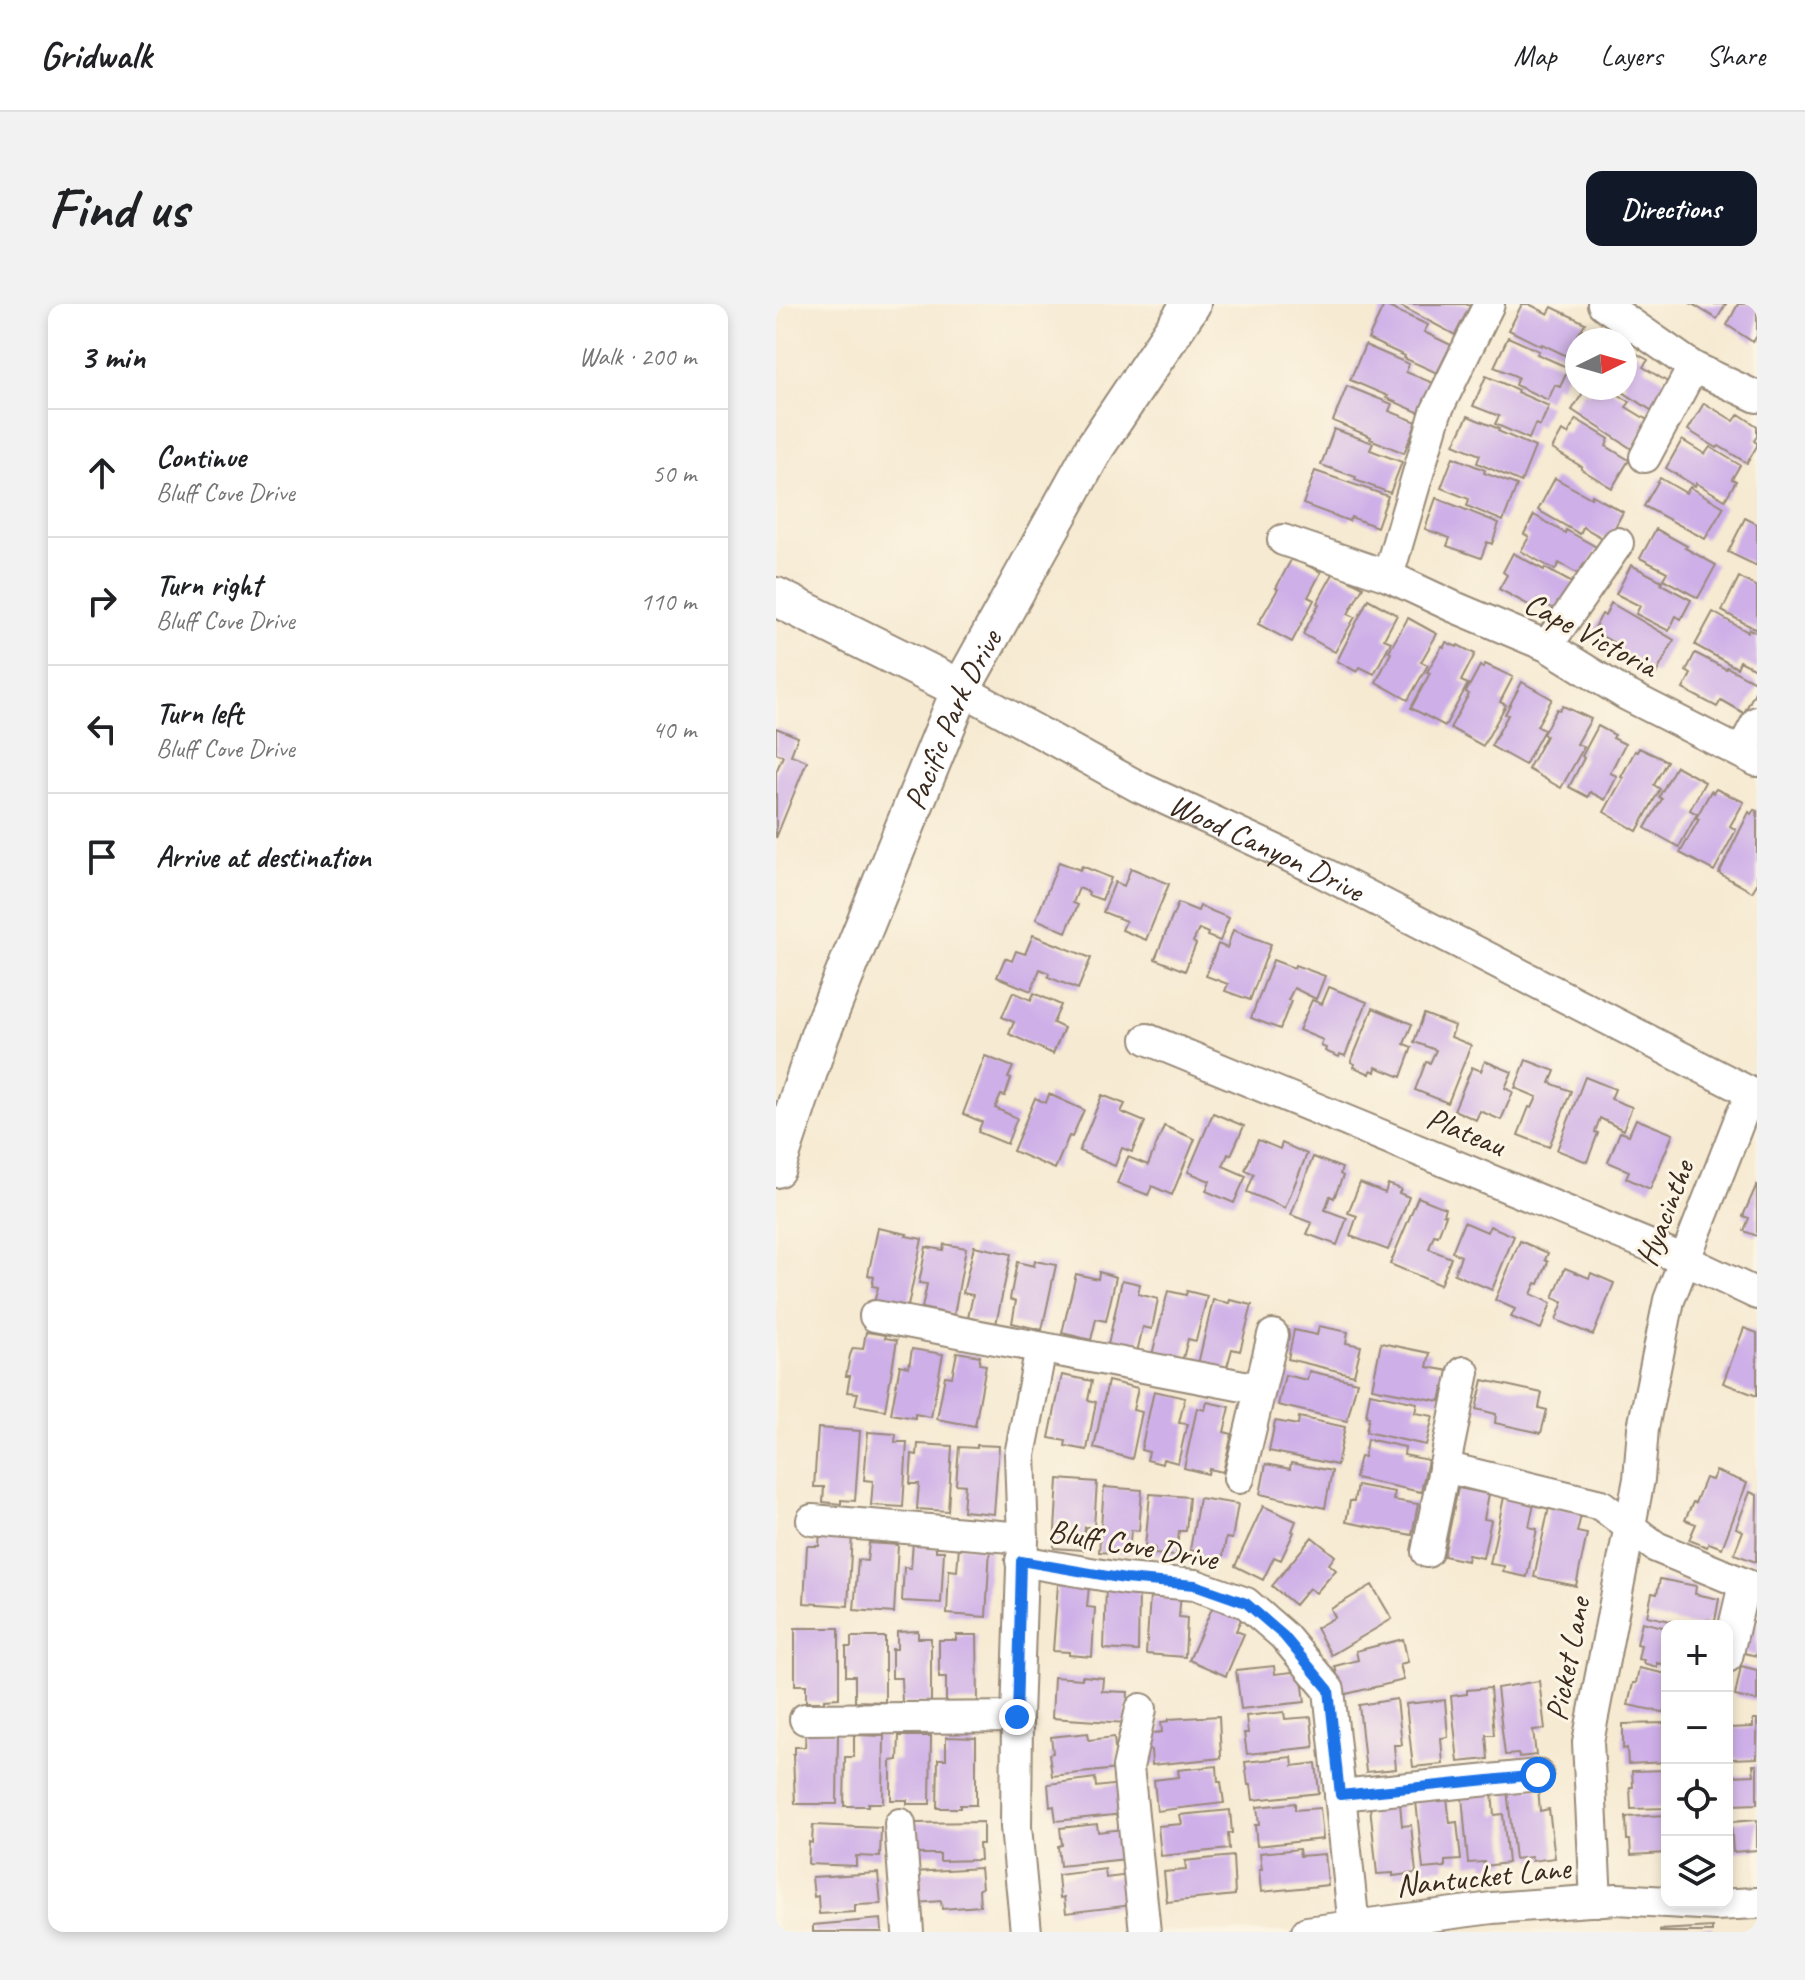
<!DOCTYPE html>
<html lang="en">
<head>
<meta charset="utf-8">
<style>
	:root { --surface:#fff; --page:#f2f2f2; --text:#202124; --muted:#757577; --line:#e0e0e0; --accent:#111827 }
	body { margin:0; font-family:Caveat,sans-serif; background:var(--page); color:var(--text) }
	.controls { position:absolute; right:24px; bottom:24px; display:grid; overflow:hidden; border-radius:16px; box-shadow:0 4px 12px #0003 }
	.controls button { width:72px; height:72px; display:grid; place-items:center; padding:0; border:0; border-bottom:2px solid var(--line); background:var(--surface); color:var(--text); font:40px sans-serif }
	.compass { position:absolute; left:789px; top:24px; width:72px; height:72px; border-radius:50%; background:var(--surface); box-shadow:0 4px 12px #0003; rotate:85deg }
	.stop { position:absolute; width:24px; height:24px; margin:-18px; border:6px solid #1a73e8; border-radius:50%; background:#fff }
	.stop.end { background:#1a73e8; border-color:#fff; box-shadow:0 2px 8px #0008 }
	.list { margin:0; padding:0; list-style:none }
	h2 { display:flex; justify-content:space-between; align-items:center; height:104px; margin:0; padding:0 32px; font-size:34px }
	h2 small { font-size:26px; font-weight:400; color:var(--muted) }
	.list li { display:grid; grid-template-columns:52px 1fr auto; gap:24px; align-items:center; box-sizing:border-box; height:128px; padding:0 32px; border-top:2px solid var(--line) }
	.list b { display:block; font-size:30px; white-space:nowrap }
	.list p { margin:0; font-size:26px; white-space:nowrap; color:var(--muted) }
	.list em { font-size:26px; font-style:normal; color:var(--muted) }
	.icon { flex:none; width:44px; height:44px; fill:none; stroke:currentColor; stroke-width:2; stroke-linecap:round; stroke-linejoin:round }
	.map { position:relative; flex:none; width:981px; height:1628px; overflow:hidden; border-radius:16px }
	header { display:flex; align-items:center; gap:48px; box-sizing:border-box; height:112px; padding:0 40px; background:var(--surface); border-bottom:2px solid var(--line) }
	header strong { font-size:38px }
	nav { display:flex; gap:44px; margin-inline-start:auto; font-size:28px }
	.intro { display:flex; align-items:center; justify-content:space-between; box-sizing:border-box; height:192px; padding:0 48px }
	h1 { margin:0; font-size:56px }
	.button { padding:20px 36px; border-radius:16px; background:var(--accent); color:#fff; font-size:28px; font-weight:700 }
	main { display:flex; gap:48px; padding:0 48px }
	aside { flex:1; background:var(--surface); border-radius:16px; box-shadow:0 4px 12px #0003 }
	.map>svg:first-child { display:block }
	.building { fill:#ceafe8 }
	.lines { fill:none; stroke-linecap:round; stroke-linejoin:round }
	.minor-casing { stroke:#988a78; stroke-width:34 }
	.major-casing { stroke:#988a78; stroke-width:42 }
	.minor { stroke:#fff; stroke-width:30 }
	.major { stroke:#fff; stroke-width:38 }
	.route { stroke:#1a73e8; stroke-width:10 }
	.labels { text-anchor:middle; stroke-width:6; stroke-linejoin:round; paint-order:stroke }
	.street-label { font-size:32px; fill:#3b2a1e; stroke:#fcf5e5 }
</style>
</head>
<body>
<header>
<strong>Gridwalk</strong>
<nav><a>Map</a><a>Layers</a><a>Share</a></nav>
</header>
<div class="intro"><h1>Find us</h1><a class="button">Directions</a></div>
<main>
<aside>
<h2>3 min<small>Walk · 200 m</small></h2>
<ul class="list">
<li><svg class="icon" aria-label="ahead" viewBox="0 0 24 24"><path d="M12 20V5M6 11l6-6 6 6"/></svg><div><b>Continue</b><p>Bluff Cove Drive</p></div><em>50 m</em></li>
<li><svg class="icon" aria-label="right" viewBox="0 0 24 24"><path d="M7 20v-9h11M14 6l5 5-5 5"/></svg><div><b>Turn right</b><p>Bluff Cove Drive</p></div><em>110 m</em></li>
<li><svg class="icon" aria-label="left" viewBox="0 0 24 24"><path d="M17 20v-9H6M10 6l-5 5 5 5"/></svg><div><b>Turn left</b><p>Bluff Cove Drive</p></div><em>40 m</em></li>
<li><svg class="icon" aria-label="arrive" viewBox="0 0 24 24"><path d="M6 21V4h12l-3 4 3 4H6"/></svg><div><b>Arrive at destination</b></div></li>
</ul>
</aside>
<div class="map">
<svg width="981" height="1628" viewBox="0 0 981 1628">
	<rect width="100%" height="100%" fill="#fcf5e5"/>
	<filter id="ink" filterUnits="userSpaceOnUse"><feTurbulence type="fractalNoise" baseFrequency=".0125" numOctaves="2"/><feDisplacementMap in="SourceGraphic" scale="16" xChannelSelector="R" yChannelSelector="G"/><feConvolveMatrix kernelMatrix="1 2 1 2 8 2 1 2 1" color-interpolation-filters="sRGB"/></filter>
	<filter id="wash" filterUnits="userSpaceOnUse"><feTurbulence type="fractalNoise" baseFrequency=".006" numOctaves="4" result="noise"/><feDisplacementMap in="SourceGraphic" scale="32" xChannelSelector="R" yChannelSelector="G"/><feGaussianBlur stdDeviation="1.8" result="paint"/><feColorMatrix in="noise" values="0 0 0 0 0 0 0 0 0 0 0 0 0 0 0 0 0 1.4 0 .05"/><feComposite in="paint" operator="in"/></filter>
	<g filter="url(#wash)">
		<rect width="100%" height="100%" fill="#f6ead2"/>
		<g id="blocks">
			<path class="building" d="M621,0H690L694,2L679,31Z
				M746,0H753L772,10L776,3L809,19L801,33L807,36H801V46L797,55L766,40L765,42L733,26Z
				M916,0H950L941,15Z
				M962,0H981V32L977,38L951,21Z
				M608,1L652,21L648,28L675,41L661,69L628,54L629,52L592,35Z
				M732,33L763,47L761,50L793,64L784,83L779,81L772,96L739,81L742,73L718,63Z
				M589,41L633,60L630,68L657,79L644,109L610,94L612,92L574,76Z
				M849,43L872,56L867,63L895,80L878,108L847,88L848,87L843,84H849Z
				M710,72L742,86L741,88L773,102L764,122L759,120L753,135L719,120L723,112L697,102Z
				M571,82L616,100L613,107L641,118L628,149L594,135L595,133L557,117Z
				M817,84H832L854,98L850,103L873,117L856,145L796,106L808,87L813,90Z
				M928,99L958,117L963,110L981,122V132L978,137L981,139V142L971,159L943,142L941,144L912,126Z
				M692,112L723,125L722,127L759,143L745,178L701,159L704,151L678,140Z
				M800,115L833,135L830,142L853,156L836,184L805,165L806,163L776,145L786,127L792,130Z
				M558,125L597,139L594,146L626,158L614,189L579,176L580,173L545,161Z
				M906,136L929,150L934,143L964,161L956,175L960,177L949,196L920,179L919,182L890,164Z
				M677,153L709,166L708,169L741,181L727,217L691,202L693,195L665,184Z
				M539,167L612,192L601,223L575,213L573,217L527,200Z
				M779,174L815,194L816,191L847,208L832,237L807,223L804,230L762,206Z
				M884,174L910,189L914,183L948,203L929,235L868,202Z
				M660,194L723,219L716,240L711,238L705,254L671,242L674,234L649,225Z
				M758,211L789,229L790,226L822,244L806,272L783,259L779,266L745,247L753,233L748,230Z
				M969,214L981,220V262L952,248Z
				M880,225L911,242L909,244L940,261L922,294L887,275L891,268L864,254Z
				M737,249L768,266L769,264L800,281L785,309L762,296L758,304L723,285L731,271L727,268Z
				M516,254L545,268L532,293L538,296L516,338L482,320L502,285L500,284Z
				M855,261L886,277L885,280L915,296L905,315L900,312L893,327L860,310L864,302L840,290Z
				M558,268L587,283L572,310L579,313L559,348L527,330L543,300L541,299Z
				M963,273L981,283V326L946,307Z
				M592,295L621,311L608,335L615,338L598,370L584,363L581,368L561,357Z
				M835,299L898,336L880,370L838,347L842,341L817,327L826,310L829,312Z
				M937,308L972,328L973,325L981,329V366L964,357L961,364L919,341Z
				M632,314L661,330L645,358L652,361L632,396L600,378L615,349L613,347Z
				M670,338L681,343L682,341L699,350L685,377L692,380L669,422L635,404L654,369L651,368L666,342L668,343Z
				M919,349L950,365L951,363L981,379V384L968,409L945,396L941,403L907,385L915,370L910,367Z
				M709,360L737,373L724,398L730,401L707,442L674,424L693,390L690,388L704,362L707,364Z
				M746,378L776,395L761,422L768,426L749,461L715,442L732,411L729,410Z
				M787,402L815,415L801,440L808,443L785,484L752,465L770,432L767,430L781,405L784,406Z
				M822,422L839,431L837,434L849,440L834,469L841,472L829,496L814,488L812,493L793,483L808,454L806,452Z
				M0,424L22,433L15,451L31,457L0,534V468L7,452L0,449Z
				M863,444L891,457L878,481L884,485L861,527L828,508L847,474L845,473L859,447L861,448Z
				M900,462L929,478L914,506L921,510L903,543L869,524L886,495L883,493Z
				M940,485L968,498L954,522L960,526L938,567L904,549L923,515L920,514L935,487L937,489Z
				M978,506L981,507V580L976,588L943,569L973,508L975,510Z
				M283,558L304,566L306,562L335,574L326,596L312,591L313,588L303,584L297,599L302,601L290,628L260,615Z
				M355,564L393,580L370,636L346,626L350,617L327,608L339,578L348,582Z
				M402,599L422,607L424,602L453,614L444,637L431,632L432,629L423,625L417,638L420,640L409,667L379,655Z
				M457,626L495,640L474,696L449,687L452,680L430,672L442,640L451,644Z
				M257,631L315,654L302,685L272,673L273,669L264,665L255,687L221,673L229,654L236,657L240,647L249,650Z
				M497,656L518,664L519,661L549,672L540,695L518,684L512,696L515,697L504,725L475,714Z
				M553,683L591,698L569,752L564,750L563,753L549,747L550,744L545,742L547,736L523,726L536,696L546,700Z
				M237,688L255,696L258,689L285,701L277,719L288,724L277,750L233,730L238,718L226,713Z
				M597,704L636,720L628,740L636,743L625,773L600,763L599,768L595,766L594,770L578,763L579,760L575,758Z
				M648,710L679,722L675,733L695,741L672,799L639,786L650,758L654,759L660,746L638,738Z
				M209,752L237,763L232,774L235,775L229,792L225,791L219,804L241,814L231,840L202,828L206,818L187,810Z
				M750,756L779,767L774,779L795,787L773,843L742,831L753,803L756,804L761,793L739,784Z
				M709,757L736,768L729,784L737,788L725,816L704,807L700,816L678,806L696,763L705,767Z
				M809,773L839,785L835,795L856,803L847,826L824,814L819,828L822,829L811,858L781,846Z
				M273,790L308,806L296,833L293,832L279,865L237,847L259,794L270,799Z
				M326,791L349,800L345,808L369,818L356,848L346,844L339,862L303,847Z
				M437,809L468,822L455,851L452,850L447,862L470,872L458,899L430,887L434,877L412,868Z
				M860,815L897,830L874,885L850,874L853,867L832,858L844,828L853,831Z
				M388,822L419,835L396,891L376,882L372,891L341,879L352,853L372,861Z
				M482,836L504,845L506,839L531,850L509,904L471,888L478,870L469,866Z
				M537,853L566,864L564,870L567,872L558,894L554,892L549,906L571,914L561,941L531,930L536,919L515,911Z
				M584,879L609,889L612,880L625,885L623,889L633,893L612,946L574,932L581,912L572,909Z
				M981,880V932L968,927L973,914L967,912Z
				M642,893L669,904L667,910L670,911L662,932L658,931L653,945L675,954L664,981L614,960Z
				M688,918L711,928L714,922L738,932L716,986L678,970L685,952L676,948Z
				M102,924L131,930L130,932L146,935L132,1002L119,1000L118,1002L98,999L102,983L96,982L98,973L92,971Z
				M744,937L772,949L769,956L772,958L763,980L760,979L755,990L775,999L765,1025L735,1013L739,1005L719,996Z
				M168,940L190,944L178,1011L146,1004L151,980L143,979L150,943L167,946Z
				M198,942L235,950L220,1020L192,1014L197,991L187,989Z
				M259,957L280,961L266,1026L236,1019L240,997L234,995L241,958L258,962Z
				M789,964L813,974L815,969L838,979L817,1031L780,1016L787,998L777,994Z
				M323,968L340,973L330,1017L320,1015L315,1036L286,1029L300,970L322,975Z
				M346,976L364,980L362,990L382,995L376,1025L367,1023L361,1048L332,1041Z
				M392,987L410,991L411,987L431,992L420,1037L412,1035L406,1058L376,1051Z
				M437,996L453,999L454,996L476,1001L464,1047L456,1045L450,1067L422,1060Z
				M543,1022L572,1028L570,1039L585,1042L578,1071L512,1055L518,1026L541,1031Z
				M968,1024L981,1029V1092L947,1079Z
				M90,1028L110,1031L109,1034L121,1036L109,1106L79,1101L82,1089L71,1088L74,1072H70L74,1051L77,1044L87,1045Z
				M605,1039L654,1049L651,1063L674,1067L671,1085L667,1084L664,1097L596,1084Z
				M136,1045L167,1050L155,1113L139,1110V1114L115,1110L124,1061L133,1063Z
				M181,1048L204,1052L203,1060L210,1061L199,1122L161,1115L169,1072L176,1073Z
				M533,1067L581,1078L571,1117L502,1101L509,1071L531,1076Z
				M286,1071L316,1077L312,1096L320,1098L311,1146L289,1142L290,1137L273,1134Z
				M707,1076L766,1089L763,1104L771,1106L765,1129L719,1119L720,1110L700,1105Z
				M332,1077L362,1084L357,1106L366,1108L356,1155L318,1144Z
				M378,1087L409,1094L403,1119L411,1120L402,1159L387,1155L386,1160L371,1156L373,1148L365,1146Z
				M594,1089L641,1099L639,1109L657,1112L650,1141L590,1128L593,1113L590,1112Z
				M431,1098L454,1103L448,1128L456,1130L447,1168L433,1165L432,1170L408,1164L421,1104L429,1106Z
				M523,1113L569,1123L561,1161L493,1147L499,1117L522,1121Z
				M42,1124L84,1127L79,1197L65,1196V1200L47,1198L48,1183H38Z
				M92,1128L120,1130L119,1138H131L127,1203L95,1201L97,1177L88,1176Z
				M591,1135L629,1143L628,1151L652,1156L645,1188L579,1174L584,1152L588,1153Z
				M142,1140L176,1142L172,1207L141,1205L143,1180H134L136,1150L141,1151Z
				M201,1141L223,1142L218,1210L187,1207L189,1181L180,1180L183,1143L201,1144Z
				M515,1159L556,1167L549,1204L484,1190L490,1160L514,1165Z
				M940,1167L971,1179L946,1244L933,1239L931,1243L913,1236L920,1220L909,1216L917,1198L919,1199L929,1174L936,1176Z
				M282,1175L321,1178L318,1223H309L307,1246L278,1244Z
				M581,1181L619,1188L617,1196L642,1200L636,1231L570,1218L574,1197H578Z
				M328,1183L366,1186L363,1227L355,1226L353,1250L323,1248Z
				M682,1184L713,1190L708,1215L715,1216L707,1254L692,1251L691,1257L668,1252Z
				M974,1188L981,1191L980,1258L958,1250L967,1227L960,1224Z
				M374,1190L413,1193L410,1227H403L400,1252L378,1250L379,1244L369,1243Z
				M728,1193L758,1199L753,1223L761,1225L751,1273L727,1268L728,1262L714,1260Z
				M423,1194L462,1200L456,1235L450,1234L446,1258L422,1254L424,1248L414,1246Z
				M487,1202L520,1217L516,1227L518,1228L505,1256L498,1253L487,1276L459,1262Z
				M773,1203L806,1207L801,1228L811,1230L800,1282L758,1273Z
				M44,1226L76,1231L72,1302L28,1299L31,1242H43Z
				M536,1233L559,1252L553,1260L560,1266L540,1289L533,1284L519,1301L496,1282Z
				M137,1237L160,1239V1247H168L165,1299L126,1297L128,1263L135,1264Z
				M93,1239L122,1241L118,1309L78,1306L82,1256L91,1257Z
				M183,1242L214,1244L210,1313L171,1310L173,1266L181,1267Z
				M884,1275L920,1282L919,1290L943,1295L939,1317L931,1316L930,1322H918L871,1312L876,1289L881,1290Z
				M282,1280L313,1282L311,1303L319,1304L316,1353L293,1351V1348L277,1347Z
				M596,1281L616,1315L555,1351L540,1324L559,1313L555,1305Z
				M330,1283L363,1284L362,1347L328,1345Z
				M384,1287L405,1288L403,1313L411,1314L409,1353L370,1350L374,1293H383Z
				M441,1293L469,1306L460,1327L468,1330L450,1372L413,1356Z
				M974,1317L981,1318V1352L968,1349Z
				M866,1318L891,1324V1361L881,1359V1363L867,1359L868,1356L862,1355L865,1341L861,1340Z
				M19,1324H63V1394L48,1395V1398H30V1381H19Z
				M142,1327V1334H155V1399H126L125,1374H116V1345H121V1328Z
				M180,1331H201L202,1398H170V1373H163V1336H180Z
				M75,1333H109V1398L79,1397V1372H70V1343H75Z
				M627,1335L632,1358L624,1360L628,1376L566,1391L559,1362L582,1356L580,1347Z
				M498,1362L499,1370L525,1367L529,1398L465,1405L460,1366Z
				M965,1362L981,1366V1397L959,1392Z
				M863,1364L891,1370V1409L852,1401L857,1379H860Z
				M306,1372L327,1374L326,1387L352,1388L350,1419L276,1414L278,1373L306,1375Z
				M763,1377L769,1425L757,1426L760,1451L743,1453L742,1450L729,1451L721,1384Z
				M714,1384L718,1431H710L712,1455L682,1458L675,1392L691,1390V1386Z
				M621,1395L626,1441H618L620,1465L590,1468L583,1401Z
				M669,1396L672,1433L665,1434L667,1460L637,1463L630,1400Z
				M508,1408L509,1415L535,1413L538,1443L471,1450L468,1429H472L470,1412Z
				M443,1412L445,1454L376,1461L375,1446H371L369,1430L386,1428L385,1418L393,1417V1415Z
				M977,1415H981V1454L954,1455L952,1424L977,1423Z
				M891,1419V1458L852,1460L851,1444L847,1445V1420Z
				M30,1425L62,1429L61,1500H19L17,1450H19V1443H29Z
				M312,1429L313,1436L338,1433L341,1465L276,1472L273,1450L277,1449L275,1433Z
				M78,1431L108,1432L107,1499H92V1502H68L69,1453H78Z
				M123,1432H155L154,1500H131V1496H115V1457L122,1456Z
				M170,1433L200,1434V1501H184V1504H161L162,1455H170Z
				M516,1453L517,1462L540,1459L543,1489L477,1496L475,1481H472L469,1458Z
				M977,1461H981V1500L955,1501L954,1472L978,1471Z
				M441,1462L442,1478H445L448,1499L381,1507L378,1476L403,1473L402,1466Z
				M891,1466V1504L855,1505L854,1483H857L856,1467Z
				M319,1474L320,1483L344,1480L347,1510L280,1517L278,1502L274,1503L272,1480Z
				M762,1483L764,1507L773,1505L779,1554L756,1557L755,1553L739,1555L731,1486Z
				M716,1489L718,1511L727,1510L732,1559L708,1562V1558L692,1559L686,1492Z
				M671,1494L674,1519L681,1518L685,1556L669,1557V1563L647,1565L640,1497Z
				M519,1499V1506L544,1504L547,1535L481,1542L479,1521H483L481,1503Z
				M624,1499L626,1522L635,1521L640,1569L617,1572V1569L601,1570L594,1502Z
				M454,1506L456,1529H452L453,1545L385,1552L382,1522L406,1520L404,1511Z
				M891,1511V1549L855,1551L854,1536H851L850,1513Z
				M981,1516V1546L957,1548L955,1518Z
				M207,1518V1540H203L204,1556L164,1557V1550H139V1519Z
				M321,1520L322,1528L347,1525L350,1555L284,1562L282,1542L286,1541L284,1524Z
				M37,1521L105,1524L104,1553L80,1552V1562L32,1560L33,1538L36,1539Z
				M523,1545L524,1552L549,1550L552,1581L485,1588L483,1566H486L484,1549Z
				M457,1552L459,1591L391,1598L388,1568L410,1566L409,1557Z
				M204,1564L206,1584L203,1585L204,1602L166,1605L165,1597L140,1599L138,1568Z
				M329,1565L330,1574L353,1571L357,1601L290,1609L288,1593L284,1594L282,1571Z
				M102,1569L105,1600L79,1601V1608L43,1610L42,1592L38,1593L36,1573Z
				M105,1615L106,1628H37V1621Z
				M936,1623V1628H884V1626Z"/>
		</g>
	</g>
	<g filter="url(#ink)">
		<use href="#blocks" fill-opacity="0" stroke="#988a78" stroke-width="2"/>
		<g class="lines">
			<g class="minor-casing">
				<g id="minor">
					<path d="M713,0L660,108L612,272L676,302L771,342L849,390L981,457"/>
					<path d="M827,0L917,63L981,93"/>
					<path d="M869,153L917,63"/>
					<path d="M507,236L612,272"/>
					<path d="M771,342L842,239"/>
					<path id="s1" d="M185,385L363,483L532,561L981,792"/>
					<path d="M965,448L981,418"/>
					<path d="M371,735L909,956L981,990"/>
					<path d="M99,1012L483,1085"/>
					<path d="M668,1163L825,1201L880,1243L981,1285"/>
					<path d="M463,1174L497,1031"/>
					<path d="M36,1216L247,1234"/>
					<path d="M651,1248L688,1068"/>
					<path d="M245,1257L349,1275L419,1281L470,1299L508,1332L553,1386L578,1623"/>
					<path d="M951,1353L968,1280"/>
					<path d="M365,1405L352,1463L369,1628"/>
					<path d="M29,1415L241,1413"/>
					<path d="M564,1491L762,1471"/>
					<path d="M124,1520L132,1628"/>
					<path d="M820,1597L812,1438L863,1175L867,1124L893,996L965,812L976,790"/>
					<path d="M891,1598L939,1601L981,1599"/>
					<path d="M250,1628L240,1523L241,1413L247,1234L244,1151L265,1044"/>
					<path d="M531,1628L716,1604L841,1595L891,1598"/>
				</g>
			</g>
			<g class="major-casing">
				<g id="major">
					<path d="M0,293L185,385"/>
					<path id="s2" d="M0,864L44,731L185,385L319,143L415,0"/>
				</g>
			</g>
			<use href="#minor" class="minor"/>
			<use href="#major" class="major"/>
		</g>
	</g>
	<g class="lines" filter="url(#ink)">
		<path class="route" d="M241,1413L245,1257L349,1275L419,1281L470,1299L508,1332L553,1386L564,1491L762,1471"/>
	</g>
	<g class="labels">
		<g class="street-label">
			<text transform="translate(815 330) rotate(28)" y="11">Cape Victoria</text>
			<text dy="11" stroke="none"><textPath href="#s2" startOffset="482">Pacific Park Drive</textPath></text>
			<text dy="11" stroke="none"><textPath href="#s1" startOffset="344">Wood Canyon Drive</textPath></text>
			<text transform="translate(690 827) rotate(22)" y="11">Plateau</text>
			<text transform="translate(888 909) rotate(-69)" y="11">Hyacinthe</text>
			<text transform="translate(357 1240) rotate(10)" y="11">Bluff Cove Drive</text>
			<text transform="translate(791 1355) rotate(-79)" y="11">Picket Lane</text>
			<text transform="translate(707 1572) rotate(-6)" y="11">Nantucket Lane</text>
		</g>
	</g>
</svg>
<div class="controls">
<button>+</button>
<button>−</button>
<button><svg class="icon" aria-label="locate" viewBox="0 0 24 24"><circle cx="12" cy="12" r="6"/><path d="M12 2v4M12 18v4M2 12h4M18 12h4"/></svg></button>
<button><svg class="icon" aria-label="layers" viewBox="0 0 24 24"><path d="M12 4l9 5-9 5-9-5zM3 14l9 5 9-5"/></svg></button>
</div>
<svg class="compass" viewBox="-18 -18 36 36"><path d="M0-13l5 13h-10z" fill="#e53935"/><path d="M0 13l5-13h-10z" fill="#757577"/></svg>
<div class="stop" style="left:762px;top:1471px"></div>
<div class="stop end" style="left:241px;top:1413px"></div>
</div>
</main>
</body>
</html>
